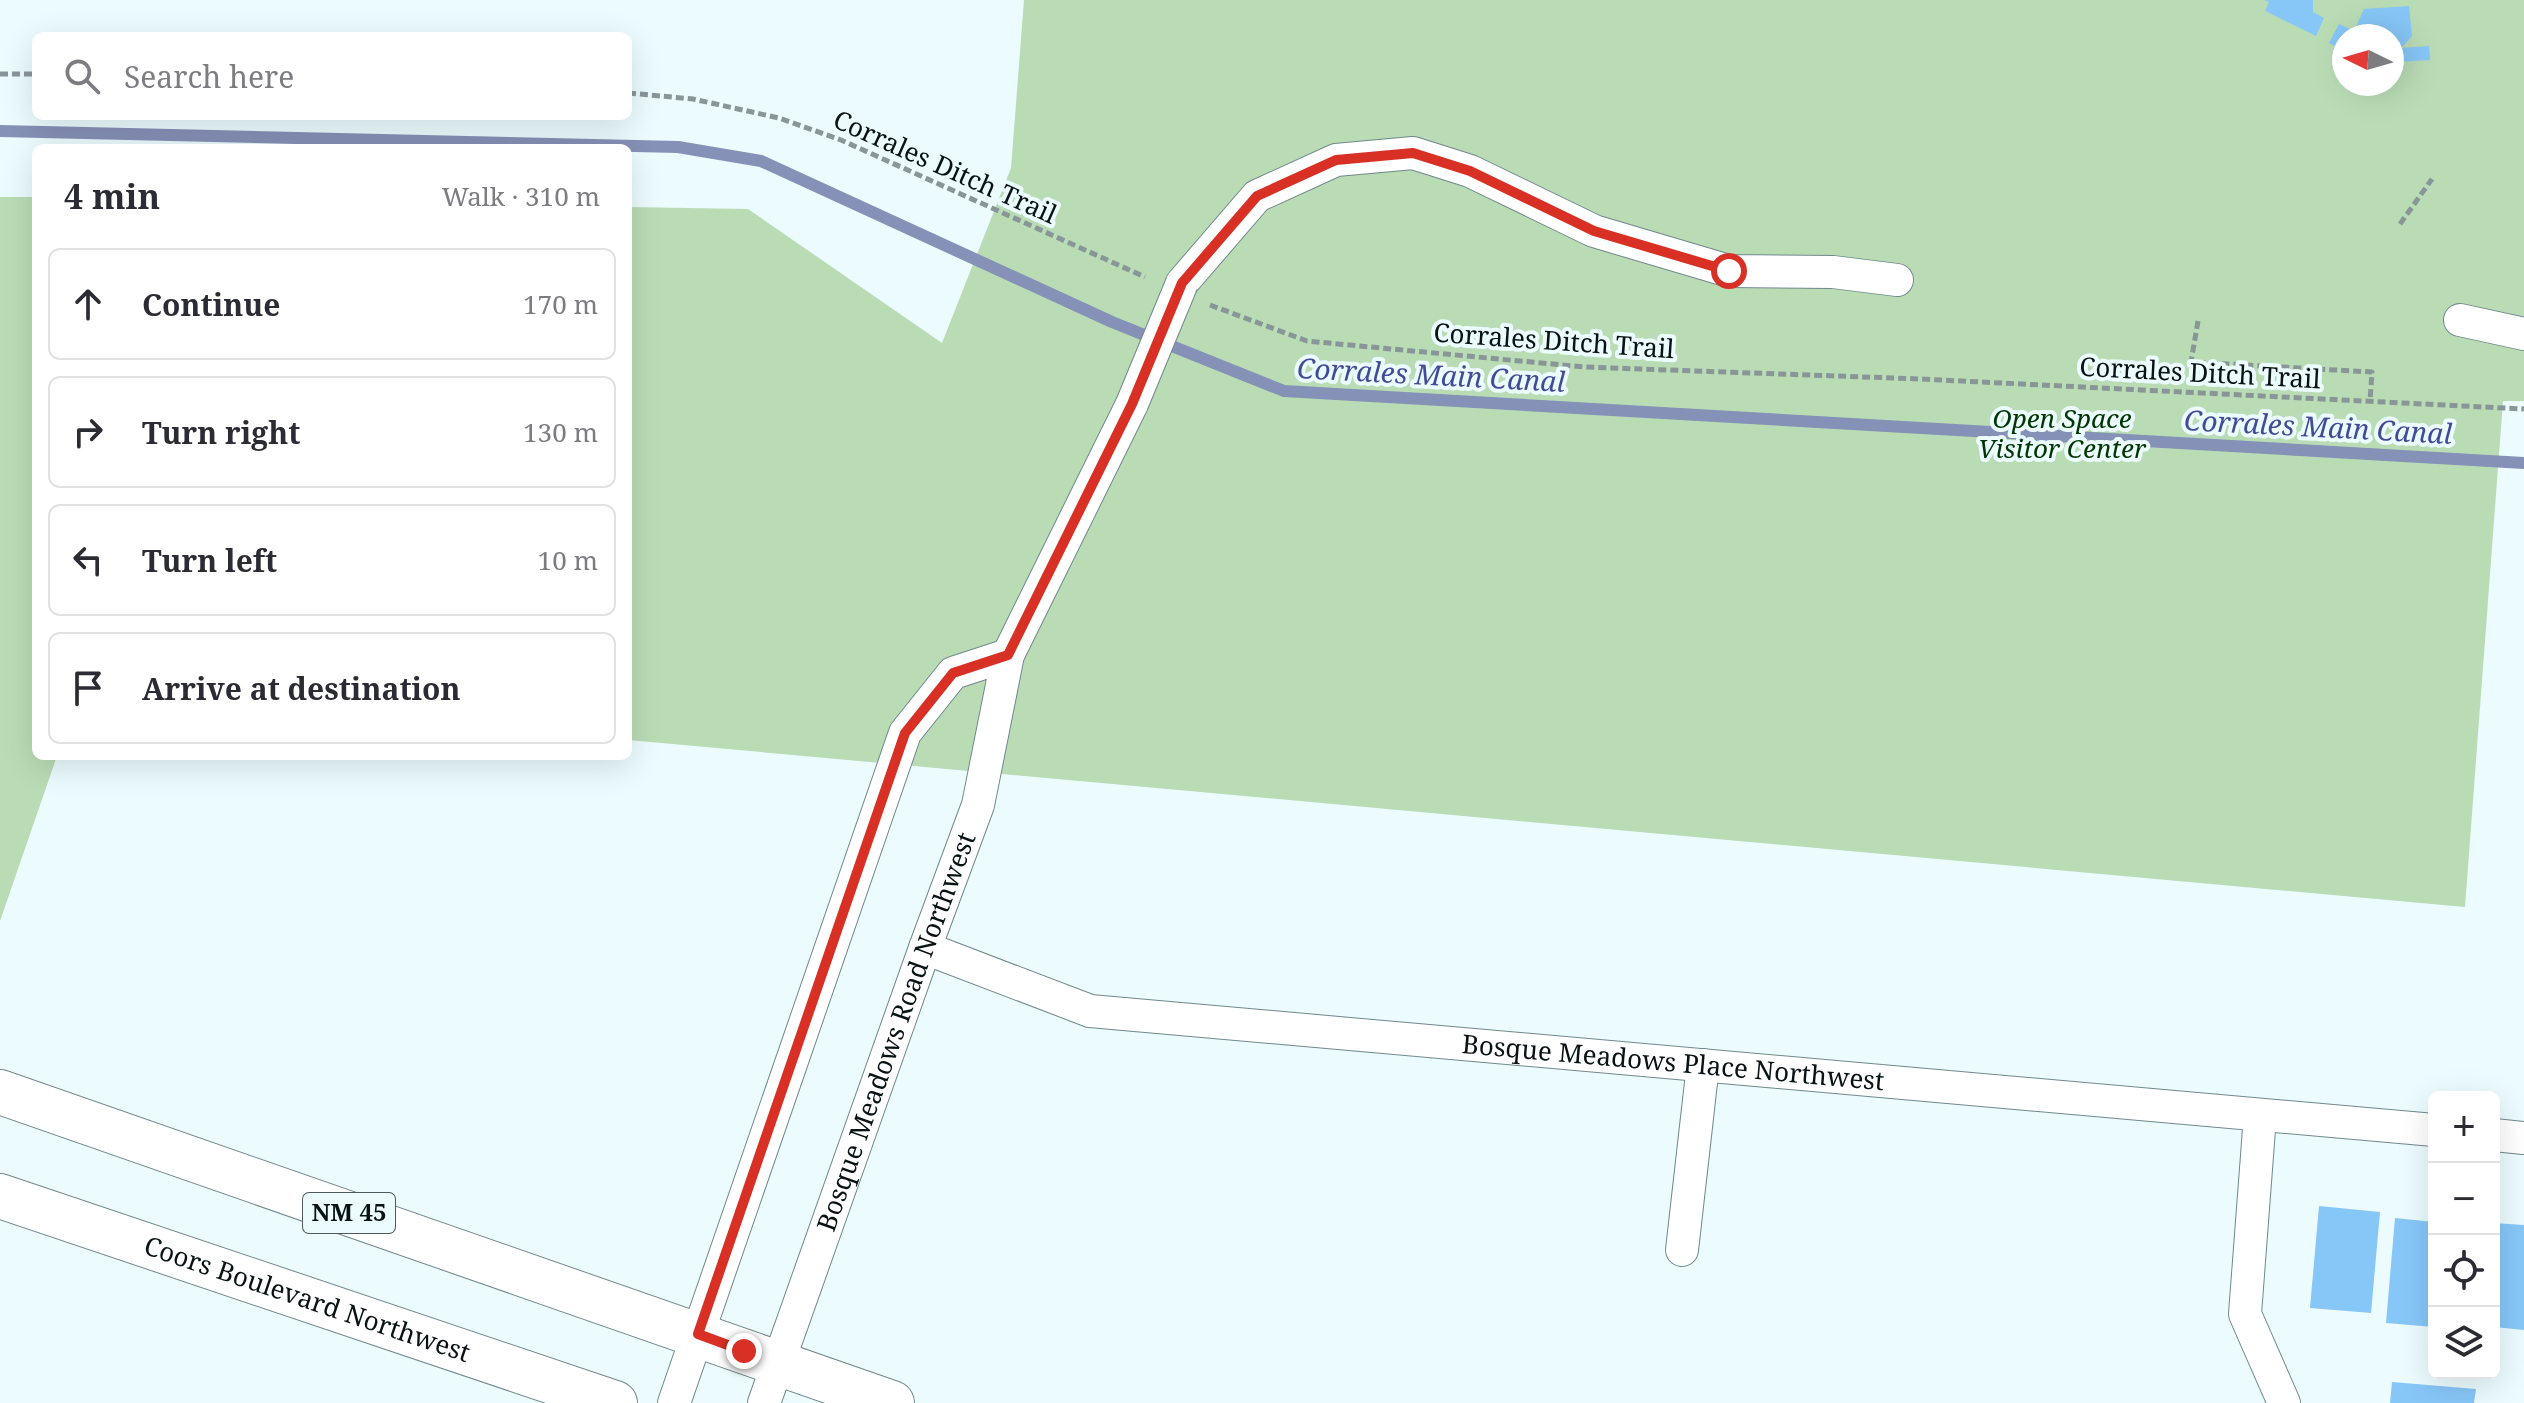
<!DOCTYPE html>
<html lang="en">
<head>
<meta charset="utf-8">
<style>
	:root { --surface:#fff; --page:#f2f2f3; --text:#2b2b33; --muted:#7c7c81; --line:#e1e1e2 }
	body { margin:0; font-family:"Noto Serif",serif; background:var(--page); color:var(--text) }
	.controls { position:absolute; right:24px; bottom:24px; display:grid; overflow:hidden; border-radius:12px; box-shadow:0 8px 32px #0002 }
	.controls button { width:72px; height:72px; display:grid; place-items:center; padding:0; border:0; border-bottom:2px solid var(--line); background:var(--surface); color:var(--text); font:40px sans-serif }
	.compass { position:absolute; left:2332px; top:24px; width:72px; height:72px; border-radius:50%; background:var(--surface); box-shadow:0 8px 32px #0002; rotate:275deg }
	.stop { position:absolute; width:24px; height:24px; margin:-18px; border:6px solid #d93025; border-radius:50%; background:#fff }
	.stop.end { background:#d93025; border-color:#fff; box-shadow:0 2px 8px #0008 }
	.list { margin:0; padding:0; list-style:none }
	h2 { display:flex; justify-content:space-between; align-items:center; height:104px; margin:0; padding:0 32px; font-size:34px }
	h2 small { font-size:26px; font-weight:400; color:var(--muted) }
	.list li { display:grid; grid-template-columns:52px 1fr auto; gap:24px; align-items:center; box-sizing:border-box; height:112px; margin:0 16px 16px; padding:0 16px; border:2px solid var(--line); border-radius:12px }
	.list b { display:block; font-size:30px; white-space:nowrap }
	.list em { font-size:26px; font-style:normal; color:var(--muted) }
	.icon { flex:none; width:44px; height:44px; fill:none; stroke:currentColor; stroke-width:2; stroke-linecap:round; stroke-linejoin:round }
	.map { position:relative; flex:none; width:2524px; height:1403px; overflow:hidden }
	.search { position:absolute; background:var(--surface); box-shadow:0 8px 32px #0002; left:32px; top:32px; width:600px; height:88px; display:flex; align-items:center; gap:20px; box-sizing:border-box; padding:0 28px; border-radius:12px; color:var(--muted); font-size:30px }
	.panel { position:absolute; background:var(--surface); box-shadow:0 8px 32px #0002; left:32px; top:144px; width:600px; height:616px; border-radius:12px }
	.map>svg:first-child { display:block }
	.green { fill:#b9dcb5; fill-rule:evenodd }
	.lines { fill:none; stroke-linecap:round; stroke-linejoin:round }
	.stream { stroke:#8691b7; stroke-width:12 }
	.building { fill:#87c7f8 }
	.minor-casing { stroke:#70888d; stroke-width:34 }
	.primary-casing { stroke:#70888d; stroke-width:46 }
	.path { stroke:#899698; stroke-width:5; stroke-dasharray:8 4; stroke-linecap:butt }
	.minor { stroke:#fff; stroke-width:32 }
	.primary { stroke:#fff; stroke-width:44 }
	.minor-bridge-casing { stroke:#70888d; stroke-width:34; stroke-linecap:butt }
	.minor-bridge { stroke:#fff; stroke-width:32 }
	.route { stroke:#d93025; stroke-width:10 }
	.labels { text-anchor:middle; stroke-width:8; stroke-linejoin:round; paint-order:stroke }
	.shield { fill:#ebfbfe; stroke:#4d595a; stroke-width:2 }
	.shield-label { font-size:24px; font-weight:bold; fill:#091314 }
	.street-label { font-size:26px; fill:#091314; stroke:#ebfbfe }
	.park-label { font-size:26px; font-style:italic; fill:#003600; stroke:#ebfbfe }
	.water-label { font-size:28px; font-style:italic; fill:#434a98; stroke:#ebfbfe }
</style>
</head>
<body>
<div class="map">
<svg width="2524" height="1403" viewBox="0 0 2524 1403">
	<rect width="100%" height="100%" fill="#ebfbfe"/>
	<path class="green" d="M1024,0H2524V401H2503L2465,907L628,740V207L748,209L942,343L1011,168ZM2344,36H2392V84H2344Z
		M0,197H36V756H57L0,921Z"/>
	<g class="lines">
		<path class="stream" d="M0,131L678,147L761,161L1112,322L1284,391L2524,463"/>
	</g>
	<path class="building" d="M2264,0H2313V12L2324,18L2316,36L2265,11L2269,2Z
		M2409,6L2412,36L2401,48L2429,46L2430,60L2396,62L2392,70V36H2344V51L2329,43L2339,24L2354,31L2364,9Z
		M2319,1206L2380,1212L2371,1313L2310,1308Z
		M2395,1218L2434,1222V1327L2386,1323Z
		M2494,1223L2524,1225V1330L2494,1327Z
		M2392,1382L2476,1389L2474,1403H2390Z"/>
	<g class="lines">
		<g class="minor-casing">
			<g id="minor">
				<path d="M1182,283L1257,196L1336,160L1413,153L1470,171L1594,231L1729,271L1833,272L1897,280"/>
				<path d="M2460,320L2524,334"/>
				<path id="s1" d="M925,948L1090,1011L2434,1130"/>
				<path d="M2260,1116L2245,1314L2284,1403"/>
				<path d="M2494,1135L2524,1138"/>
				<path d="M1682,1250L1703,1065"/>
				<path d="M674,1403L905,733L953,673L1008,655"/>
				<path id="s2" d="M764,1403L925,948L978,805L1008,655L1132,404"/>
			</g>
		</g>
		<g class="primary-casing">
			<g id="primary">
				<path d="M0,1092L892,1403"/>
				<path id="s3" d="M0,1196L615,1403"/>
			</g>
		</g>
		<path class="path" d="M0,74H36
			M628,93L693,99L779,118L841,140L1145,277
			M2400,224L2432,179
			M1210,305L1307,341L1584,367L1921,379L2524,409
			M2198,321L2191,362L2372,372L2370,401"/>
		<use href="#minor" class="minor"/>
		<use href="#primary" class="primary"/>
		<g class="minor-bridge-casing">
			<path id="minor-bridge" d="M1132,404L1182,283"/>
		</g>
		<use href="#minor-bridge" class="minor-bridge"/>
	</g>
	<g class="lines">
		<path class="route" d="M744,1351L698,1334L905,733L953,673L1008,655L1132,404L1182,283L1257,196L1336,160L1413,153L1470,171L1594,231L1729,271"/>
	</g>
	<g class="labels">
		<rect class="shield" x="303" y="1193" width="92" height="40" rx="6"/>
		<g class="shield-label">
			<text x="349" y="1221">NM 45</text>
		</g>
		<g class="street-label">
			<text transform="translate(945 167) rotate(24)" y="9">Corrales Ditch Trail</text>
			<text transform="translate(1554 341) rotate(4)" y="9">Corrales Ditch Trail</text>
			<text transform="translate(2200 373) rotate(3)" y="9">Corrales Ditch Trail</text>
			<text dy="9" stroke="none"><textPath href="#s2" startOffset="394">Bosque Meadows Road Northwest</textPath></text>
			<text dy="9" stroke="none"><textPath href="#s1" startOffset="762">Bosque Meadows Place Northwest</textPath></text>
			<text dy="9" stroke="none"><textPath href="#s3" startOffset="324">Coors Boulevard Northwest</textPath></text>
		</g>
		<g class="park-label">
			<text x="2062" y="428">Open Space<tspan x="2062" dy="30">Visitor Center</tspan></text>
		</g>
		<g class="water-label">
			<text transform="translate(1431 375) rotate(3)" y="10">Corrales Main Canal</text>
			<text transform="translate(2318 427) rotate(3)" y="10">Corrales Main Canal</text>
		</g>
	</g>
</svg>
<div class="controls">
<button>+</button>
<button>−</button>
<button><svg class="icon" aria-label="locate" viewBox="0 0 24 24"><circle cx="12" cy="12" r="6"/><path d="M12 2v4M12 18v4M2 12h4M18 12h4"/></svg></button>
<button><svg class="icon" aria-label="layers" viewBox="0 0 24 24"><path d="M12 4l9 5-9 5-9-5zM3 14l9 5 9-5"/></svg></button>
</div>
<svg class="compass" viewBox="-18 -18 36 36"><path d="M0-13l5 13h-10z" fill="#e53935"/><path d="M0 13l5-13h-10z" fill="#7c7c81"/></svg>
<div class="stop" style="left:1729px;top:271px"></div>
<div class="stop end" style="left:744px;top:1351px"></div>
<div class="search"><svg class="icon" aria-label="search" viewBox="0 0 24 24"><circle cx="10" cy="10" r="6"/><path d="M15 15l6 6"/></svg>Search here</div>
<section class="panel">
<h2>4 min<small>Walk · 310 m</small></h2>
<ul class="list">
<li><svg class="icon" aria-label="ahead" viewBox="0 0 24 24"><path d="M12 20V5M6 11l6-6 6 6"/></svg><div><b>Continue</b></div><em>170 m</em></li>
<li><svg class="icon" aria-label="right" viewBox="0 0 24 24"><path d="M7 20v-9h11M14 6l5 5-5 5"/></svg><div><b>Turn right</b></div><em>130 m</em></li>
<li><svg class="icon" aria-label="left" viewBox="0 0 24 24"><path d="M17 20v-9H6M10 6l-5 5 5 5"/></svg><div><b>Turn left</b></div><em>10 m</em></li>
<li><svg class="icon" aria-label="arrive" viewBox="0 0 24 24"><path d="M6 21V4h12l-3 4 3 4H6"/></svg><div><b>Arrive at destination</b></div></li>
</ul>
</section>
</div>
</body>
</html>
